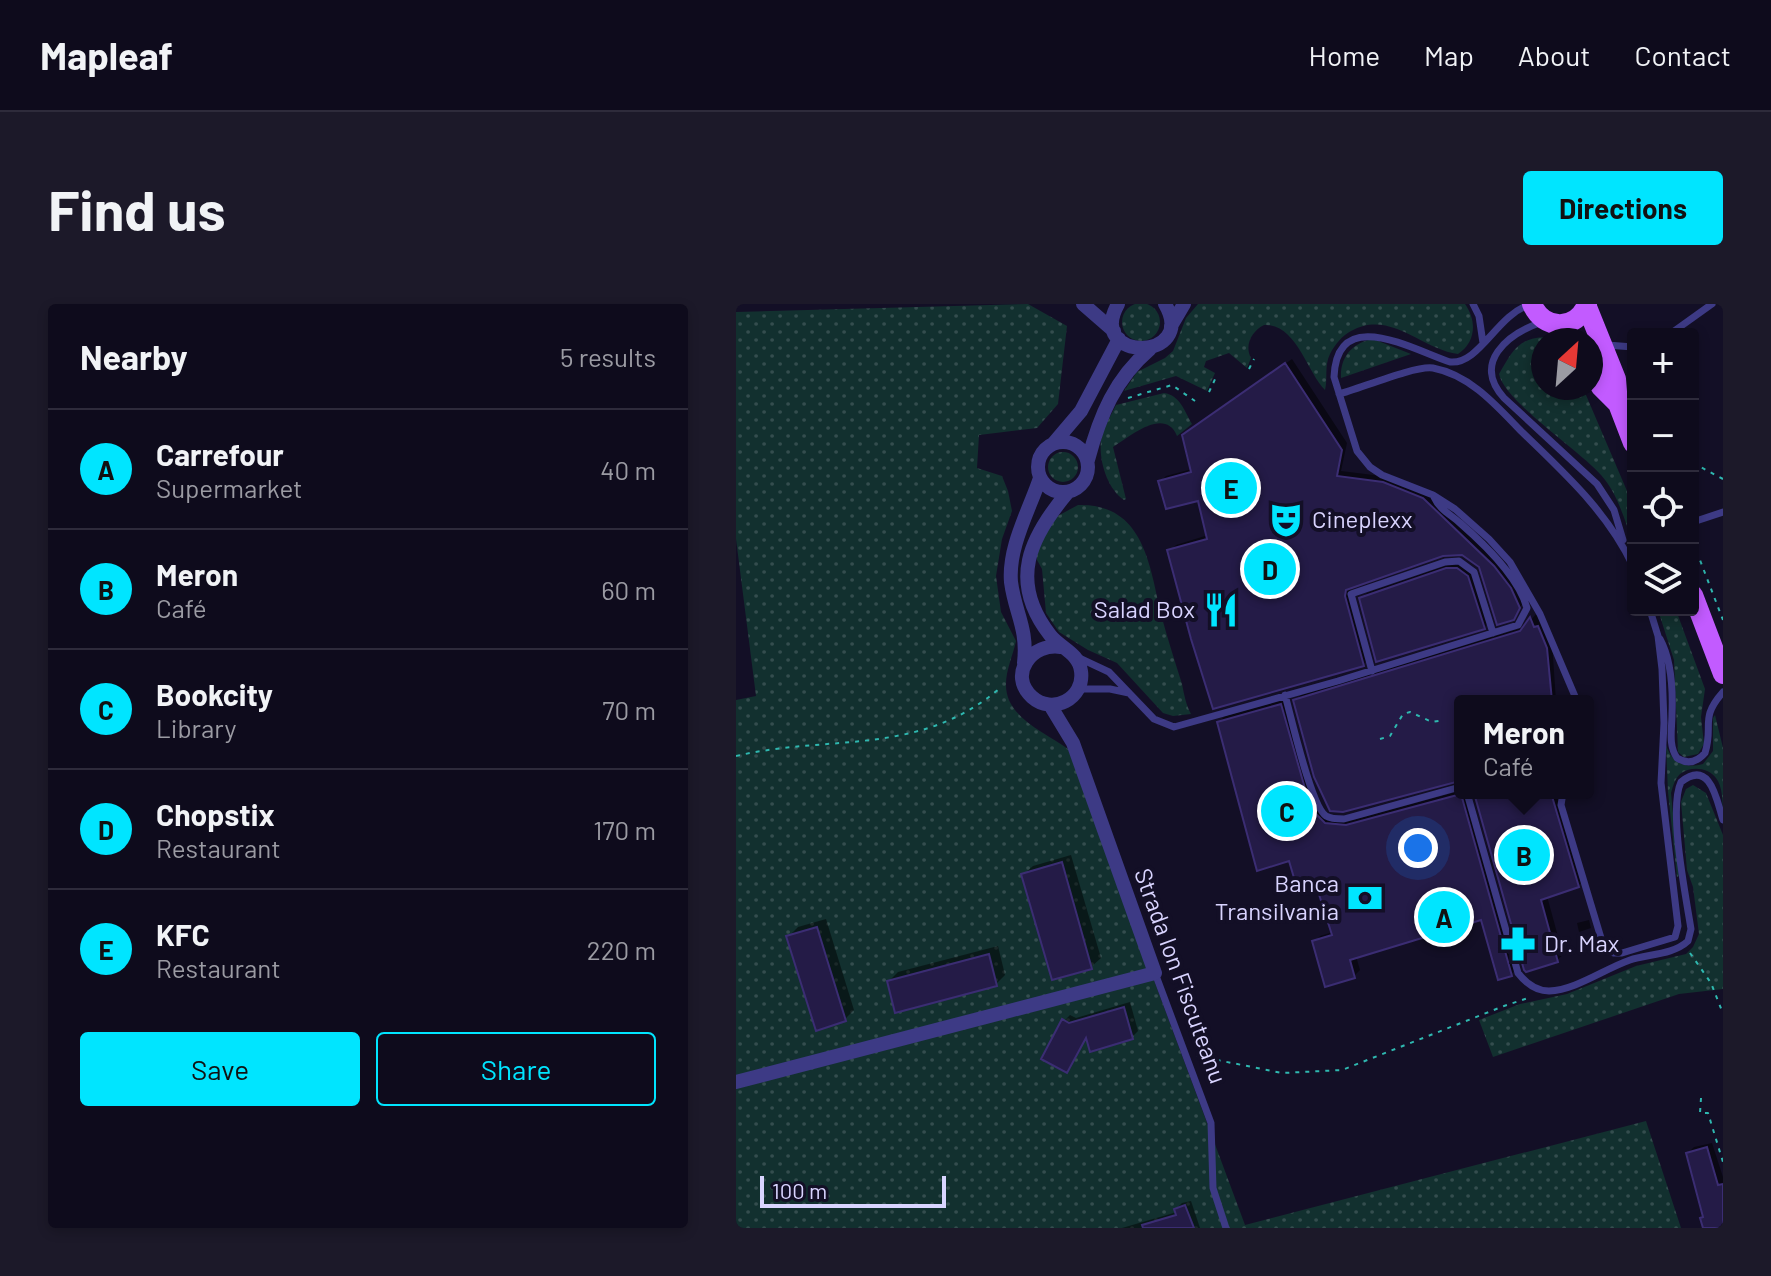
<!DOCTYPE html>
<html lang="en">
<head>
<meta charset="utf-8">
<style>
	:root { --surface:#0e0b1c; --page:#1c1929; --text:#f1f3f6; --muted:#9b9ba3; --line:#2e2b3b; --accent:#00e5ff }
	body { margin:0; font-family:Barlow,sans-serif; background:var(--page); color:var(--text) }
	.controls { position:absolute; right:24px; top:24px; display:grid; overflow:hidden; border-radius:8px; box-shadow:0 4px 12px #0003 }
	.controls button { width:72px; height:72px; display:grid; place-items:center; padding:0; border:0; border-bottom:2px solid var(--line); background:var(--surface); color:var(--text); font:40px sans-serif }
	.compass { position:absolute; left:795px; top:24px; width:72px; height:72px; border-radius:50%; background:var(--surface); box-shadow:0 4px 12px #0003; rotate:26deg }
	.scale { position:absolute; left:24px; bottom:20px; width:186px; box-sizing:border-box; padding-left:8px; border:4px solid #d9d4ff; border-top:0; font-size:22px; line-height:28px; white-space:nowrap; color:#d9d4ff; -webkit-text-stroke:6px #130f26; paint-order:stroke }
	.you { position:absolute; left:682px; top:544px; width:28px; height:28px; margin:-20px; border:6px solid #fff; border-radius:50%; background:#1a73e8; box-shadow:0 0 0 12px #1a73e833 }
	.badge { display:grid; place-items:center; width:52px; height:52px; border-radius:50%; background:var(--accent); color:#111; font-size:26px; font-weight:700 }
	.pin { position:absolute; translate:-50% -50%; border:4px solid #fff; box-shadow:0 2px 8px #0006 }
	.popup { position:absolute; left:718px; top:391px; width:140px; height:104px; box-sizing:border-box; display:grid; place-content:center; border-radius:8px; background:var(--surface); filter:drop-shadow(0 2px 6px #0005); font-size:26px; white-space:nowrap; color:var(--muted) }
	.popup b { font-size:30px; color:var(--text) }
	.popup::after { content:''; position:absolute; left:50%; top:100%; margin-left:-16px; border:16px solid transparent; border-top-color:var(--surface) }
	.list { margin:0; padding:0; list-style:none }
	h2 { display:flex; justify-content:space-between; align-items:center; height:104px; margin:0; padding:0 32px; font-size:34px }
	h2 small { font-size:26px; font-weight:400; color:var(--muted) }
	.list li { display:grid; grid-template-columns:52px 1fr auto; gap:24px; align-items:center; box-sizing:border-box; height:120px; padding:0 32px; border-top:2px solid var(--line) }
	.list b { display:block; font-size:30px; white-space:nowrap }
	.list p { margin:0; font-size:26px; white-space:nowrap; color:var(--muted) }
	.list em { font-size:26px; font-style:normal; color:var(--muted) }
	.actions { display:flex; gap:16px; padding:24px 32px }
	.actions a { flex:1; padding:18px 0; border:2px solid var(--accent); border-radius:8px; text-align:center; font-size:28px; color:var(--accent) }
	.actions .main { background:var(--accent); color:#111 }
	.icon { flex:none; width:44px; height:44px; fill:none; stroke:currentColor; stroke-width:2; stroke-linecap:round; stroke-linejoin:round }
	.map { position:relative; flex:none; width:987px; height:924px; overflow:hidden; border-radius:8px }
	header { display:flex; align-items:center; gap:48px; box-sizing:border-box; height:112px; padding:0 40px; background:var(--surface); border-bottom:2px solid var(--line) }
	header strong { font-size:38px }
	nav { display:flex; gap:44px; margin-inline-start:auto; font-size:28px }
	.intro { display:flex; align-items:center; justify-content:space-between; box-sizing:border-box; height:192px; padding:0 48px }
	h1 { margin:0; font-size:56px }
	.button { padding:20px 36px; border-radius:8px; background:var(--accent); color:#111; font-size:28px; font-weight:700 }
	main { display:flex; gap:48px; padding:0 48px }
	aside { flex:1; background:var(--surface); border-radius:8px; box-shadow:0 4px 12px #0003 }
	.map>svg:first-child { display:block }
	.grass { fill:url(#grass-dots) }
	.shadow { fill:#0007 }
	.building { fill:#241b47; stroke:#3b2d73; stroke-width:2 }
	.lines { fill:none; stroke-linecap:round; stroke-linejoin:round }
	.path { stroke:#2fb8b0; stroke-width:2; stroke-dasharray:4 6; stroke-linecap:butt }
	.service { stroke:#3d3a85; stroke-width:7 }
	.minor { stroke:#3d3a85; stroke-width:14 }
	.primary { stroke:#c25bff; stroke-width:20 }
	.labels { text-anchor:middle; stroke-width:8; stroke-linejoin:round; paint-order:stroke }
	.poi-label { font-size:24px; fill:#d9d4ff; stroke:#130f26; text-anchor:start }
	.street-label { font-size:24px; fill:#d9d4ff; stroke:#130f26 }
</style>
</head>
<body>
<header>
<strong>Mapleaf</strong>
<nav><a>Home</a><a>Map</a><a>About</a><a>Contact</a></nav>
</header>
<div class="intro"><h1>Find us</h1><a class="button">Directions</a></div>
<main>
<aside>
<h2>Nearby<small>5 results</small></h2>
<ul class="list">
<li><span class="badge">A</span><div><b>Carrefour</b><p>Supermarket</p></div><em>40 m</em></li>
<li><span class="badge">B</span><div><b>Meron</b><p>Café</p></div><em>60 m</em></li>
<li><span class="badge">C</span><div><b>Bookcity</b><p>Library</p></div><em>70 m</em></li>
<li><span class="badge">D</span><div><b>Chopstix</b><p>Restaurant</p></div><em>170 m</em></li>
<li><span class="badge">E</span><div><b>KFC</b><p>Restaurant</p></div><em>220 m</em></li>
</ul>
<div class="actions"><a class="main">Save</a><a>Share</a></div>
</aside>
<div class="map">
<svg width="987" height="924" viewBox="0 0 987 924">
	<defs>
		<pattern id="grass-dots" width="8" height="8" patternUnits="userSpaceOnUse" patternTransform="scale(2)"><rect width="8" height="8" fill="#12302f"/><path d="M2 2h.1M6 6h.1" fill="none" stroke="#344d4e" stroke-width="1.8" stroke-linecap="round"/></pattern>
	</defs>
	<rect width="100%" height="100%" fill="#130f26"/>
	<path class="grass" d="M386 18a19 19 0 1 1 38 0a19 19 0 1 1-38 0Z
		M292,0L331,22L322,100L301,124L243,131L241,164L266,172L272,187L276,207L266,235L260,272L265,308L280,337C277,351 270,366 270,380C269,413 309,428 332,445L509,921L910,817L945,924H0V396L20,392L0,235V8Z
		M462,0H729C741,17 740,38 722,50C685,45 654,5 615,27C606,32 599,40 594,50C588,62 592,75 589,86C571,68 560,19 528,21C516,27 508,41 515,54L511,64L493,49L470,57L468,63L479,69L471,87L440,72L388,87L401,68L429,54L437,47L450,14Z
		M807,33L818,36H807V84H847L897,201V239C888,215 882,190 865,171C843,146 769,98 763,70C775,50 780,35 807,33Z
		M637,35L675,50L605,74C604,53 616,39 637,35Z
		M428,89C444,91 449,108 456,120L441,132C429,102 393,133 377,143L390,195L388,196C370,184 361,152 366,131C369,121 375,111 380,101Z
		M312 163a15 15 0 1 1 30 0a15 15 0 1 1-30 0Z
		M342,201C410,199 414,266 426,314C432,336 439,358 446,380C448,390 450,401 455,410L437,412L427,409L381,359L352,346L323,328L310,309L306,265L301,256V248L318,214Z
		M922,306H940L969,385L965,413L968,440L962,450L948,453L942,448L938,356Z
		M979,411L987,444V507C986,496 987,483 980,474C972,463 954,462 944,470C939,475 937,482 935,489L943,572L941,573L932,488L930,441C936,459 949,465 967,460L977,447V414Z
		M957,481L970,489L987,531V685L943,690L757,753L743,716L784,700L831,690L900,662L950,650L957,643L963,630L957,583L951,566L945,498L950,485Z"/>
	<path class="shadow" d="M556,55L611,139L605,167L654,173L692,189L764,256L789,296L776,314L744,262L727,249L707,250L614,283L633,355L627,360L434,247L440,241L472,231L463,194L425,177L430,172L456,165L448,131Z
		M718,259H728L738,266L754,317L748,323L625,295L631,289Z
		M800,310L816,338L820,397H724V475L559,397L565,391L789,323Z
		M550,395L577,488L585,503L598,515L617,516L724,487V489H731L781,664L775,670L746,613L620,652L624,666L618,672L579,638L584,632L597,628L581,576L555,555L483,418L489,412Z
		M739,489H822L848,576L842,582L811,592L827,651L821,656Z
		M335,551L365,654L355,663L317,674L287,571L297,562Z
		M90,615L118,706L109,715L52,633L62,623Z
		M853,616L855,624L843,628L841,619Z
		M262,642L269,671L260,680L153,677L162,668Z
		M394,698L402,727L396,733H351L330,766L328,717L334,711L340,714Z
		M976,839L987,873V924H968L969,912L952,849L958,843Z
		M455,897L464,924H386L441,908L440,905L446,899Z"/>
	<path class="building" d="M549,59L606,146L601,172L647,178L687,194L758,262L775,284L784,304L778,316L761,321L743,263L726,251L707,252L610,286L609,292L628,362L477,405L455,335L431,246L471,235L462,197L430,205L422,177L455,168L446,131Z
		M710,264H721L732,272L749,325L640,358L623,294Z
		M794,313L798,323L802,322L811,344L816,397H724V477L607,508L594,507L578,473L557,396L784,327Z
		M545,400L572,495L579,509L589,519L610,521L725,490L776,672L762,676L745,616L614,656L619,674L589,683L576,637L596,631L579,578L561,584L553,557L521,567L481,418Z
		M738,489H815L843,583L805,596L822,658L790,668L788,666Z
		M326,558L356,665L316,676L285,570Z
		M81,623L110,717L80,727L50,632Z
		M253,650L261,682L159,709L151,677Z
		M388,703L397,735L354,748L350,734L331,769L305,755L326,715L333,719Z
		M971,843L982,881L987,880V924H967L964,914L967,913L950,849Z
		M449,901L458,924H407L406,921L440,911L438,905Z"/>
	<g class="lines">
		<path class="path" d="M513,65L518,55
			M473,88L481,71
			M392,94L436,81L459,97
			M957,159L987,175
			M957,238L987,316
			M644,435L654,432L667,410L674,408L696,418L708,416
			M0,452C94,430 182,453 263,385
			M954,649L975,679L986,707
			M461,752L546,769L606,766L768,702L795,693
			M965,794L964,809H972L987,858"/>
		<path class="service" d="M737,0L743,12L747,39
			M793,1C761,11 743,61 714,58C677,46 601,0 598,73L621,147L634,163L646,171L697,191L719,205L753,235L774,258L804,310L841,397
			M806,18C771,30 736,59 768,94L861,180L878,206L887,236
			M934,30L976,0
			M871,41L897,43
			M603,90C623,85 680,61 697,64C734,71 760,101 785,127C828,169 871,207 897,262
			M957,218L987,208
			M924,335C936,357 937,385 936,410C936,425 932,441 941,454C952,461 961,458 969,449C978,421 963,415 987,388
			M341,353L373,368L418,415L438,423L602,377L782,321L791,304C783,274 747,239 724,219C714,210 704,206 698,193
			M636,367L615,290L709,258L723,257L738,268L757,329
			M343,385H374L393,389
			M549,391C555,412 575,503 590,512C595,515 602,515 608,515L724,483
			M731,489L782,669C789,678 800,687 813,687C840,686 868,665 894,656C912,650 937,651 952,637L955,625C950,593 932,505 945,478C975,454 981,498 987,516
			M827,489L825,501L868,644L878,649H886L939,633L942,622L925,479L928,419L926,365L922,332L914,306
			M419,669L475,819L477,884L490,924"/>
		<path class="minor" d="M347,0L378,27
			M382,0C349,59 463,58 429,0
			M435,22L448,0
			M302 163a25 25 0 1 1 50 0a25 25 0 1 1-50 0Z
			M317,140L345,107L383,35
			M352,156C364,111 379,75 414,45
			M325,343C297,338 271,370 296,393C316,411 349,395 345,367C343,349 324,344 314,331C272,277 294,233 332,188
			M288,359C292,324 279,309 275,278C272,243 293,207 304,174
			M0,778L419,669L337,439L314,401"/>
		<path class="primary" d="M796,0C807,27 841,27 851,0
			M851,3L880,75L882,100L897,139
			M855,67L865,83L882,100
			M957,291L987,370"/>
	</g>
	<defs>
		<g id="theatre-bare" transform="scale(2.76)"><path d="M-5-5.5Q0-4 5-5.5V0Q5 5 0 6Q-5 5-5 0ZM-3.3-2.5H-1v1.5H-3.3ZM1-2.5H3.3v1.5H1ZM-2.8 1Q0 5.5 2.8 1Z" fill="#00e5ff" stroke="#130f26" stroke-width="2.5" paint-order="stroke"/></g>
		<g id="restaurant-bare" transform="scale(2.76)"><path d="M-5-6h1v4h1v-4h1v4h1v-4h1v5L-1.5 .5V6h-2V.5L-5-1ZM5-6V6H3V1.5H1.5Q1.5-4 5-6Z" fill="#00e5ff" stroke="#130f26" stroke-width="2.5" paint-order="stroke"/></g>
		<g id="bank-bare" transform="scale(2.76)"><path d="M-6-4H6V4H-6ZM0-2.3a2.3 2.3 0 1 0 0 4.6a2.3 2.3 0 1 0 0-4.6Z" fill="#00e5ff" stroke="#130f26" stroke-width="2.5" paint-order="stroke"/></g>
		<g id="pharmacy-bare" transform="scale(2.76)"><path d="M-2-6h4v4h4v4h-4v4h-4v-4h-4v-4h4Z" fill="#00e5ff" stroke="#130f26" stroke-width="2.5" paint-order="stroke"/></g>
	</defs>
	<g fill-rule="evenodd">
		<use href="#theatre-bare" x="550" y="216"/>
		<use href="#restaurant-bare" x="485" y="306"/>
		<use href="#bank-bare" x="629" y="594"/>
		<use href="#pharmacy-bare" x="782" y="640"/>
	</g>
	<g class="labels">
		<g class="poi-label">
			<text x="576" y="224">Cineplexx</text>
			<text x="459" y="314" text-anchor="end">Salad Box</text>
			<text x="603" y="588" text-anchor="end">Banca<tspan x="603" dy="28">Transilvania</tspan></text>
			<text x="808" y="648">Dr. Max</text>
		</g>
		<g class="street-label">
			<text transform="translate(444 672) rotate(70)" y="8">Strada Ion Fiscuteanu</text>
		</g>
	</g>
</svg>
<div class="controls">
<button>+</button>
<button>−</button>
<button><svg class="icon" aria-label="locate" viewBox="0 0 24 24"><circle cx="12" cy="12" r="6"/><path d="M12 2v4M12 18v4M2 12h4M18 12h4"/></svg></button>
<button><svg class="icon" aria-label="layers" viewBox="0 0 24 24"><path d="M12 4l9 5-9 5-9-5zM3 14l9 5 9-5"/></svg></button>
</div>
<svg class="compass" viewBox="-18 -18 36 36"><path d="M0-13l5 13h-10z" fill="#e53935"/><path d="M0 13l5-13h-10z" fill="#9b9ba3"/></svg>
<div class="scale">100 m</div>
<div class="you"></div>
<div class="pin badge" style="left:708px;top:613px">A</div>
<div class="pin badge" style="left:788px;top:551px">B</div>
<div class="popup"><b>Meron</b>Café</div>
<div class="pin badge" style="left:551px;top:507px">C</div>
<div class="pin badge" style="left:534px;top:265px">D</div>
<div class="pin badge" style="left:495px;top:184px">E</div>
</div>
</main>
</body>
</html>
